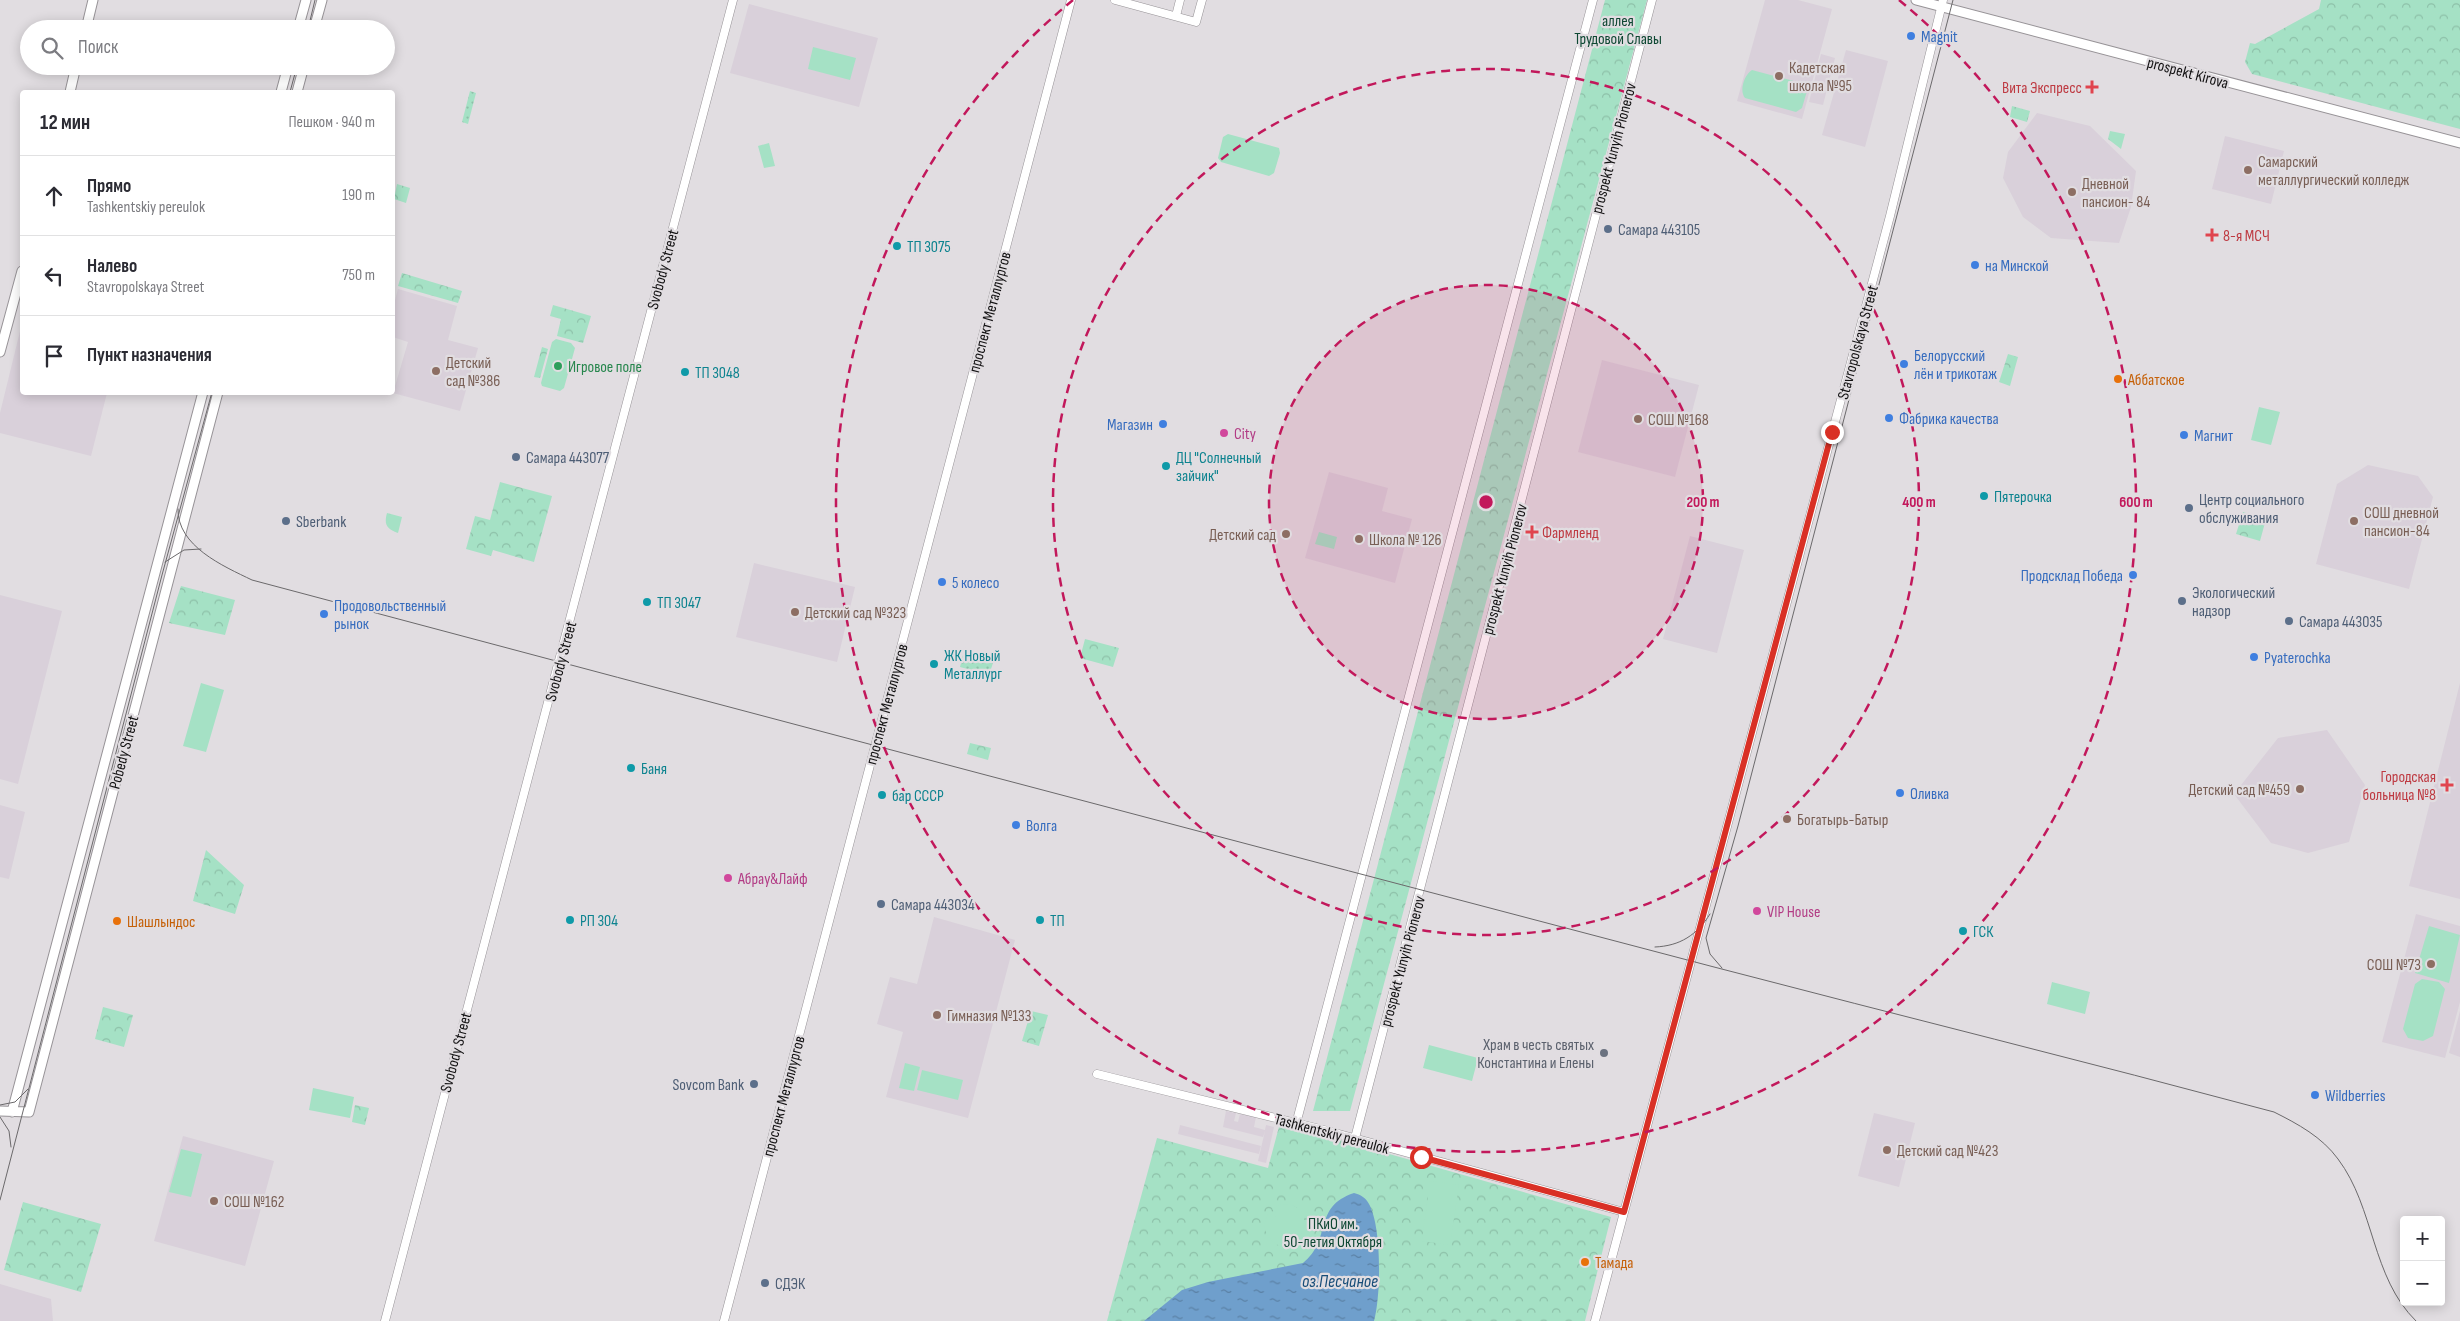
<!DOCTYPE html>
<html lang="ru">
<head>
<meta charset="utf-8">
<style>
	:root { --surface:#fff; --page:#f7f7f7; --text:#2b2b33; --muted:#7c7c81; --line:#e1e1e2 }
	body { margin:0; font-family:"Sofia Sans Condensed",sans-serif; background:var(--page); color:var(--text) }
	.controls { position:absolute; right:15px; bottom:15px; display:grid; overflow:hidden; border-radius:5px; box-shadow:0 2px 12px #0003 }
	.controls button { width:45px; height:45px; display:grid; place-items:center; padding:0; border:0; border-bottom:1px solid var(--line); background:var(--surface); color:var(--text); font:25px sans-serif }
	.stop { position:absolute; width:15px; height:15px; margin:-11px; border:4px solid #d93025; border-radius:50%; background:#fff }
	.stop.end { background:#d93025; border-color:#fff; box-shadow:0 1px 5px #0008 }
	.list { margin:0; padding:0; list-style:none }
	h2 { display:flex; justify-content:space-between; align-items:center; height:65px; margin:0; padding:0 20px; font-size:21px }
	h2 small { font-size:16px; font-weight:400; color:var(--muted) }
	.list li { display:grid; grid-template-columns:32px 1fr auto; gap:15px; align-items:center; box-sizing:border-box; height:80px; padding:0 20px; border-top:1px solid var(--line) }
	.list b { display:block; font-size:19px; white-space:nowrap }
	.list p { margin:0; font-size:16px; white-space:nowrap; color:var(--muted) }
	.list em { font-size:16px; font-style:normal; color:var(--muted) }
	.icon { flex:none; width:28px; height:28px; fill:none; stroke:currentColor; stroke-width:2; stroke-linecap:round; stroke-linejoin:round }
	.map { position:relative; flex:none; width:2460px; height:1321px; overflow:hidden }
	.search { position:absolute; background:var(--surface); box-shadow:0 2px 12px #0003; left:20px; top:20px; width:375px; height:55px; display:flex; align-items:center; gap:12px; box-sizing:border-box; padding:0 18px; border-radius:28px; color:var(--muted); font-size:19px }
	.panel { position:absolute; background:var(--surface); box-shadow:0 2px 12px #0003; left:20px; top:90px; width:375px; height:305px; border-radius:5px }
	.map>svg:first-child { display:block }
	.built { fill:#d9d0da }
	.grass { fill:url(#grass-dots) }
	.park { fill:url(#park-crowns) }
	.garden { fill:#a5e1c5 }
	.water { fill:url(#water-ripples) }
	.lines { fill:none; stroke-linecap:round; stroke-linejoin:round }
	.minor-casing { stroke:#979397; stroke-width:9 }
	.major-casing { stroke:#979397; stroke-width:11 }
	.minor { stroke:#fff; stroke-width:8 }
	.major { stroke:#fff; stroke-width:9 }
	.tram { stroke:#6b696b; stroke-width:1 }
	.route { stroke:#d93025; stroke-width:6 }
	.ring { fill:none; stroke:#c2185b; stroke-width:2.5; stroke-dasharray:9 6 }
	.shop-dot { fill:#3f7fe0; stroke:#e1dde1; stroke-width:2 }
	.education-dot { fill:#8d6e63; stroke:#e1dde1; stroke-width:2 }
	.health-dot { fill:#e0444e; stroke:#e1dde1; stroke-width:2 }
	.service-dot { fill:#5c6f8a; stroke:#e1dde1; stroke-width:2 }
	.culture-dot { fill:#0f9aa8; stroke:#e1dde1; stroke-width:2 }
	.leisure-dot { fill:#2e9e5b; stroke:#e1dde1; stroke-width:2 }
	.food-dot { fill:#e8710a; stroke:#e1dde1; stroke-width:2 }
	.hotel-dot { fill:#d1479c; stroke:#e1dde1; stroke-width:2 }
	.worship-dot { fill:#6b7280; stroke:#e1dde1; stroke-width:2 }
	.labels { text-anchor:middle; stroke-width:4.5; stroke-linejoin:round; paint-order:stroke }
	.park-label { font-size:16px; fill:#0d4732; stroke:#e1dde1 }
	.shop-label { font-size:16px; fill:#366cbe; stroke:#e1dde1; text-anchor:start }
	.education-label { font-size:16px; fill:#785e54; stroke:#e1dde1; text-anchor:start }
	.street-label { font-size:16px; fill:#121112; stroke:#e1dde1 }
	.health-label { font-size:16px; fill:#be3a42; stroke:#e1dde1; text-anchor:end }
	.service-label { font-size:16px; fill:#4e5e75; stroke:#e1dde1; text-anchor:start }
	.culture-label { font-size:16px; fill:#0d838f; stroke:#e1dde1; text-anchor:start }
	.leisure-label { font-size:16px; fill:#27864d; stroke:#e1dde1; text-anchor:start }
	.food-label { font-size:16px; fill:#c56008; stroke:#e1dde1; text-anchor:start }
	.hotel-label { font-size:16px; fill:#b23c85; stroke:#e1dde1; text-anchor:start }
	.worship-label { font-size:16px; fill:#5b616d; stroke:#e1dde1; text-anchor:end }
	.water-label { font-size:18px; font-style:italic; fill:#174d78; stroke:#e1dde1 }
	.centre { fill:#c2185b; stroke:#e1dde1; stroke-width:2.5 }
	.ring-label { font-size:15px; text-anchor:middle; font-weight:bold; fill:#c2185b; stroke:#e1dde1; stroke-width:4.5; stroke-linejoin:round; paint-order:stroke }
</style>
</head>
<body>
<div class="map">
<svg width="2460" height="1321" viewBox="0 0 2460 1321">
	<defs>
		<pattern id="grass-dots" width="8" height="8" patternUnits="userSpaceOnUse" patternTransform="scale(1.25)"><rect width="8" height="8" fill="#a5e1c5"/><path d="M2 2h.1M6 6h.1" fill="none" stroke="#8dc0a8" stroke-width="1.8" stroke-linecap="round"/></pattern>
		<pattern id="park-crowns" width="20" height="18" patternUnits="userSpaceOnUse" patternTransform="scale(1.25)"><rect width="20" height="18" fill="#a5e1c5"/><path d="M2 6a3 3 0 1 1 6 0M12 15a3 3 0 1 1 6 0" fill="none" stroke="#8dc0a8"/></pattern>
		<pattern id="water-ripples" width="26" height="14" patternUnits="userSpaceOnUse" patternTransform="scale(1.25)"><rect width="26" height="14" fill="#6f9fcc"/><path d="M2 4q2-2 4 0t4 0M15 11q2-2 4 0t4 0" fill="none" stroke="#5a80a4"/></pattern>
	</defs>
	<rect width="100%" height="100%" fill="#e1dde1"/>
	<path class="built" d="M1765,0H1798L1832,9L1802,119L1737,101Z
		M749,4L878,38L859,107L730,73Z
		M1846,50L1888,61L1865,147L1822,135Z
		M1821,54L1835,58L1823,105L1809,102Z
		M2037,113L2090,126L2136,171L2131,207L2119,243L2051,238L2023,217L2003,178L2008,152Z
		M2225,136L2284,151L2271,204L2212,189Z
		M398,289L457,306L448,340L478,348L460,411L393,393L408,342L393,337V308Z
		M22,323V392L107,393L91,456L0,433V413Z
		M1602,360L1699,385L1675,477L1578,452Z
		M2368,465L2418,476L2433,497L2409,589L2316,564L2337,484Z
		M1329,472L1388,488L1382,511L1412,519L1395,583L1305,558Z
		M1690,536L1744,550L1717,653L1663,639Z
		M754,563L855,587L837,662L736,637Z
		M0,595L62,611L18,784L0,779Z
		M2460,683V899L2409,886Z
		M2327,730L2365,785L2349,842L2308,853L2271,843L2234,794L2278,738Z
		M0,805L25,812L9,879L0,877Z
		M2416,914L2460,926V1002L2445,1058L2382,1042Z
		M934,917L1015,940L968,1118L886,1097L903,1032L877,1024L890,977L917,984Z
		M2460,1011V1057L2449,1053Z
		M1226,1111L1236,1113L1234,1121L1238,1122L1240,1114L1256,1117L1254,1127L1265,1130L1266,1125L1274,1127L1266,1163L1258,1161L1265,1131L1263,1137L1223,1127Z
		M1874,1113L1915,1123L1899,1187L1858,1176Z
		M1180,1125L1261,1146L1259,1154L1178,1134Z
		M183,1136L274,1161L245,1266L154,1241Z
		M0,1284L51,1299L53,1321H0Z"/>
	<path class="grass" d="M470,91L476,93L468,124L462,122Z
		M963,655L993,663L989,675L960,667Z"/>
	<path class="park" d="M1605,0H1647L1350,1111H1313Z
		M2321,0H2460V129L2252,74L2245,62L2250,43L2255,44L2319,9Z
		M2012,106L2030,111L2027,122L2010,117Z
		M2110,131L2125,134L2121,149L2108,139Z
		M397,184L410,188L406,203L394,199Z
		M402,273L462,291L458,303L398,286Z
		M553,305L591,316L583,343L557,336L561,319L550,316Z
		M542,347L548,349L540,378L534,377Z
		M2008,354L2018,357L2010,386L1999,382Z
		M500,482L552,496L534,562L493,550L491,556L466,549L475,516L490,520Z
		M2243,512L2266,519L2260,541L2236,534Z
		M387,513L402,517L398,533C386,529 384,524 387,513Z
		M181,586L235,600L225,635L169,623Z
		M1085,639L1119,648L1113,667L1080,658Z
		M970,743L991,748L988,760L967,754Z
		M206,850L244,885L235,914L193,901Z
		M103,1007L133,1015L124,1047L95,1039Z
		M1031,1011L1048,1015L1039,1046L1022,1041Z
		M355,1105L369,1108L365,1125L352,1122Z
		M1280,1123L1611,1217L1585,1321H1107L1157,1138L1268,1168Z
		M23,1202L101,1224L81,1292L4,1270Z"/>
	<path class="garden" d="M813,47L856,58L850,80L808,69Z
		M1752,70L1805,84L1807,91L1802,108L1796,112L1745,98C1739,91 1744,75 1752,70Z
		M1228,134L1279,148L1280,153L1274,173L1269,176L1221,162L1218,158L1223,137Z
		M769,143L775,166L764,168L758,146Z
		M556,339L571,343L575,348L564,388L560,391L542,386L541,383L552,342Z
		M2259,407L2280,412L2271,445L2251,440Z
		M1319,532L1337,537L1334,549L1315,544Z
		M201,683L224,690L206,752L183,746Z
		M2429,926L2460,935L2449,983L2415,973Z
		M2422,979L2439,982L2445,989L2433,1036L2423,1041L2408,1038L2403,1029L2415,984Z
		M2052,982L2090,992L2085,1014L2047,1004Z
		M1429,1045L1478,1058L1472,1081L1423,1068Z
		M905,1063L920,1067L914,1091L899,1088Z
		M922,1070L963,1080L958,1100L917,1090Z
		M313,1088L354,1097L350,1118L309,1110Z
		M181,1149L202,1154L191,1197L169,1192Z
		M1430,1181L1459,1185L1450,1245L1422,1241Z
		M1280,1205C1329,1200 1293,1272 1268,1236C1263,1229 1264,1221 1268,1214L1273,1219L1278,1214L1272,1209Z"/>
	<path class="water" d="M1354,1193C1361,1195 1365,1197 1369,1204C1382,1227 1381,1296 1374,1321H1144L1182,1290L1208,1282L1303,1263C1333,1239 1312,1207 1354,1193Z"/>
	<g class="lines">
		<g class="minor-casing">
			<path id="minor" d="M1115,0L1196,22L1202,0
				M1176,16L1180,0
				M1097,1074L1328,1131L1624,1212
				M1296,1124L1593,0
				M1355,1138L1652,0
				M385,1321L733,0
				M724,1321L1071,0
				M1595,1321L1890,216L1943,0"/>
		</g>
		<g class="major-casing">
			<path id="major" d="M1916,0L2460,143
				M86,29L93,0
				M298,29L306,0
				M314,29L322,0
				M70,92L76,66
				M281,92L288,66
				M297,92L304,66
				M0,352L22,271
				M0,1111L29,1112L218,392
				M12,1112L203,392"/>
		</g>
		<use href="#minor" class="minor"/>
		<use href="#major" class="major"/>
		<path class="tram" d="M308,29L315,0
			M290,92L297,66
			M178,509C177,546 223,566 252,580C739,710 1227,839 1714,967C1901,1016 2088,1062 2274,1112C2298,1124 2322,1137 2338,1159C2375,1208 2371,1277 2416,1321
			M165,562L184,550L201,549
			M1655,947C1680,946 1697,935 1710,914
			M1722,968L1710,954L1706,938L1738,826L1953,0
			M0,1105L15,1102L28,1089
			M0,1117L9,1131L11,1147
			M0,1200L162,575L212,392"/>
	</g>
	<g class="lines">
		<path class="route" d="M1421,1157L1624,1212L1832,432"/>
	</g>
	<circle cx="1486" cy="502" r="217" fill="#c2185b" fill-opacity=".12"/>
	<g class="ring">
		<circle cx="1486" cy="502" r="217"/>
		<circle cx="1486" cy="502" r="433"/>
		<path d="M1899 0A650 650 0 1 1 1073 0"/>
	</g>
	<g class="shop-dot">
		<circle cx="1911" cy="36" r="5"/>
		<circle cx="1975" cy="265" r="5"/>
		<circle cx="1904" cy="364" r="5"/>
		<circle cx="1889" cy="418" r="5"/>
		<circle cx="1163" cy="424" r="5"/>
		<circle cx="2184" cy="435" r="5"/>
		<circle cx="2133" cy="575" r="5"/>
		<circle cx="942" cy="582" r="5"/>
		<circle cx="324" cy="614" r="5"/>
		<circle cx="2254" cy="657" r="5"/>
		<circle cx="1900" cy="793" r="5"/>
		<circle cx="1016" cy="825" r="5"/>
		<circle cx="2315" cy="1095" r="5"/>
	</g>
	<g class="education-dot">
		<circle cx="1779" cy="76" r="5"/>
		<circle cx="2248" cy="170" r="5"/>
		<circle cx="2072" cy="192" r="5"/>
		<circle cx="436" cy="371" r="5"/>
		<circle cx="1638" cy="419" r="5"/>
		<circle cx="2354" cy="521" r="5"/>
		<circle cx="1286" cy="534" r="5"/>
		<circle cx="1359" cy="539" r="5"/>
		<circle cx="795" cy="612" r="5"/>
		<circle cx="2300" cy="789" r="5"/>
		<circle cx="1787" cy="819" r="5"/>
		<circle cx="2431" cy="964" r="5"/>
		<circle cx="937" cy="1015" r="5"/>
		<circle cx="1887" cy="1150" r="5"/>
		<circle cx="214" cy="1201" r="5"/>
	</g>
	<g class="health-dot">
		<path d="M2089.5 79.5h5v5h5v5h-5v5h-5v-5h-5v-5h5z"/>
		<path d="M2209.5 227.5h5v5h5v5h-5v5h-5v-5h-5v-5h5z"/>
		<path d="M1529.5 524.5h5v5h5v5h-5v5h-5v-5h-5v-5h5z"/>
		<path d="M2444.5 777.5h5v5h5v5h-5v5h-5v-5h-5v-5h5z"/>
	</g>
	<g class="service-dot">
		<circle cx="1608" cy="229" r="5"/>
		<circle cx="516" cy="457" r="5"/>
		<circle cx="2189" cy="508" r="5"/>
		<circle cx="286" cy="521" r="5"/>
		<circle cx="2182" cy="601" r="5"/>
		<circle cx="2289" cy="621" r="5"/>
		<circle cx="881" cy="904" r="5"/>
		<circle cx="754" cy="1084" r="5"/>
		<circle cx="765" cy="1283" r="5"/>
	</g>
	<g class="culture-dot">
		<circle cx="897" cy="246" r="5"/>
		<circle cx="685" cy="372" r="5"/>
		<circle cx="1166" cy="466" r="5"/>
		<circle cx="1984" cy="496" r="5"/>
		<circle cx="647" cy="602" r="5"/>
		<circle cx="934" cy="664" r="5"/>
		<circle cx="631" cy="768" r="5"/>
		<circle cx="882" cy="795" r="5"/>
		<circle cx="570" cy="920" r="5"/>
		<circle cx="1040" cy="920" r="5"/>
		<circle cx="1963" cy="931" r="5"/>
	</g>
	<circle class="leisure-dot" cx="558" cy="366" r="5"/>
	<g class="food-dot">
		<circle cx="2118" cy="379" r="5"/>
		<circle cx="117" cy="921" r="5"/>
		<circle cx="1585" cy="1262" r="5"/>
	</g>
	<g class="hotel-dot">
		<circle cx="1224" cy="433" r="5"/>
		<circle cx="728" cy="878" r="5"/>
		<circle cx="1757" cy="911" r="5"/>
	</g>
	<circle class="worship-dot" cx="1604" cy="1053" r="5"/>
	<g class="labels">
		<g class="park-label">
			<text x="1618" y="26">аллея<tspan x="1618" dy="18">Трудовой Славы</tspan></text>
			<text x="1333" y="1229">ПКиО им.<tspan x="1333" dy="18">50-летия Октября</tspan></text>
		</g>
		<g class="shop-label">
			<text x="1921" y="42">Magnit</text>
			<text x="1985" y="271">на Минской</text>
			<text x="1914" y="361">Белорусский<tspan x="1914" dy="18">лён и трикотаж</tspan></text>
			<text x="1899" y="424">Фабрика качества</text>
			<text x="1153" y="430" text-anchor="end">Магазин</text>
			<text x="2194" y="441">Магнит</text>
			<text x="2123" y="581" text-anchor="end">Продсклад Победа</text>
			<text x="952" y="588">5 колесо</text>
			<text x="334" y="611">Продовольственный<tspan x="334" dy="18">рынок</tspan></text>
			<text x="2264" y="663">Pyaterochka</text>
			<text x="1910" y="799">Оливка</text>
			<text x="1026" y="831">Волга</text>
			<text x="2325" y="1101">Wildberries</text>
		</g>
		<g class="education-label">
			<text x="1789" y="73">Кадетская<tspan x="1789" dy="18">школа №95</tspan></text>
			<text x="2258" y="167">Самарский<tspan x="2258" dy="18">металлургический колледж</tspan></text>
			<text x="2082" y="189">Дневной<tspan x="2082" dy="18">пансион- 84</tspan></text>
			<text x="446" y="368">Детский<tspan x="446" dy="18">сад №386</tspan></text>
			<text x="1648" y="425">СОШ №168</text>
			<text x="2364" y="518">СОШ дневной<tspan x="2364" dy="18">пансион-84</tspan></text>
			<text x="1276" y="540" text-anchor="end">Детский сад</text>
			<text x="1369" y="545">Школа № 126</text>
			<text x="805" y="618">Детский сад №323</text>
			<text x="2290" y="795" text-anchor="end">Детский сад №459</text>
			<text x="1797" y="825">Богатырь-Батыр</text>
			<text x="2421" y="970" text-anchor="end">СОШ №73</text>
			<text x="947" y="1021">Гимназия №133</text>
			<text x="1897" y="1156">Детский сад №423</text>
			<text x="224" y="1207">СОШ №162</text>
		</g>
		<g class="street-label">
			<text transform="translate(2188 72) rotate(15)" y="6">prospekt Kirova</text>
			<text transform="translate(1613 148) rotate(-75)" y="6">prospekt Yunyih Pionerov</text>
			<text transform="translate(662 269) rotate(-75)" y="6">Svobody Street</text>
			<text transform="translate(989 312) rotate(-75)" y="6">проспект Металлургов</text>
			<text transform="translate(1857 342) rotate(-75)" y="6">Stavropolskaya Street</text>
			<text transform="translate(1504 569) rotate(-75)" y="6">prospekt Yunyih Pionerov</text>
			<text transform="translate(560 661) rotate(-75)" y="6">Svobody Street</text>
			<text transform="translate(886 704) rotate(-75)" y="6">проспект Металлургов</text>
			<text transform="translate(123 752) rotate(-75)" y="6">Pobedy Street</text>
			<text transform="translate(1402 961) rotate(-75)" y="6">prospekt Yunyih Pionerov</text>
			<text transform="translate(455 1052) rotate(-75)" y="6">Svobody Street</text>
			<text transform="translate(783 1096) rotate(-75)" y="6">проспект Металлургов</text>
			<text transform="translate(1332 1133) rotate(15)" y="6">Tashkentskiy pereulok</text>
		</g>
		<g class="health-label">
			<text x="2082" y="93">Вита Экспресс</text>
			<text x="2223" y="241" text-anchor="start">8-я МСЧ</text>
			<text x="1542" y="538" text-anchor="start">Фармленд</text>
			<text x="2436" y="782">Городская<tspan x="2436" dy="18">больница №8</tspan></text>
		</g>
		<g class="service-label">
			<text x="1618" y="235">Самара 443105</text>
			<text x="526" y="463">Самара 443077</text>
			<text x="2199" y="505">Центр социального<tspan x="2199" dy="18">обслуживания</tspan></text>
			<text x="296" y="527">Sberbank</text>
			<text x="2192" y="598">Экологический<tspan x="2192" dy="18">надзор</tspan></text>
			<text x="2299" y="627">Самара 443035</text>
			<text x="891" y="910">Самара 443034</text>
			<text x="744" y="1090" text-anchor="end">Sovcom Bank</text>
			<text x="775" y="1289">СДЭК</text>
		</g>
		<g class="culture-label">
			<text x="907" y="252">ТП 3075</text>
			<text x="695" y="378">ТП 3048</text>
			<text x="1176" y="463">ДЦ "Солнечный<tspan x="1176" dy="18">зайчик"</tspan></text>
			<text x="1994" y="502">Пятерочка</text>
			<text x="657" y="608">ТП 3047</text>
			<text x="944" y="661">ЖК Новый<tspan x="944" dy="18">Металлург</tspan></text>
			<text x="641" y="774">Баня</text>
			<text x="892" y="801">бар СССР</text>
			<text x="580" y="926">РП 304</text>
			<text x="1050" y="926">ТП</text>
			<text x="1973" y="937">ГСК</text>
		</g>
		<g class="leisure-label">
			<text x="568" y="372">Игровое поле</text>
		</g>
		<g class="food-label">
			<text x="2128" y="385">Аббатское</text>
			<text x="127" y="927">Шашлындос</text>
			<text x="1595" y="1268">Тамада</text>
		</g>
		<g class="hotel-label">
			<text x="1234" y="439">City</text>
			<text x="738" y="884">Абрау&amp;Лайф</text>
			<text x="1767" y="917">VIP House</text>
		</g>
		<g class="worship-label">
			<text x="1594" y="1050">Храм в честь святых<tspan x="1594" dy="18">Константина и Елены</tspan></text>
		</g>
		<g class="water-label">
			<text x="1340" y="1287">оз.Песчаное</text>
		</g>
	</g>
	<circle cx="1486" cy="502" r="8" class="centre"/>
	<g class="ring-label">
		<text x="1703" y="507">200 m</text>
		<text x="1919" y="507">400 m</text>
		<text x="2136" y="507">600 m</text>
	</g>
</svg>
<div class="controls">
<button>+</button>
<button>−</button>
</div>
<div class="stop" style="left:1421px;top:1157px"></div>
<div class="stop end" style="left:1832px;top:432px"></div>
<div class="search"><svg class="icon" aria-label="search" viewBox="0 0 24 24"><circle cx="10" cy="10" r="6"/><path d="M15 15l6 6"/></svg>Поиск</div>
<section class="panel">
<h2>12 мин<small>Пешком · 940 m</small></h2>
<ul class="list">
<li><svg class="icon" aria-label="ahead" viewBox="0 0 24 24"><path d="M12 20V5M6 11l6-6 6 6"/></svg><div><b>Прямо</b><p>Tashkentskiy pereulok</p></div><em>190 m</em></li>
<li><svg class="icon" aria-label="left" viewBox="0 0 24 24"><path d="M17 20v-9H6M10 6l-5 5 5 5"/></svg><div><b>Налево</b><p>Stavropolskaya Street</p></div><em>750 m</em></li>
<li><svg class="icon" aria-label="arrive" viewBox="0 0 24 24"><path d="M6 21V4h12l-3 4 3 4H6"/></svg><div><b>Пункт назначения</b></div></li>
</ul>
</section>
</div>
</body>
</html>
